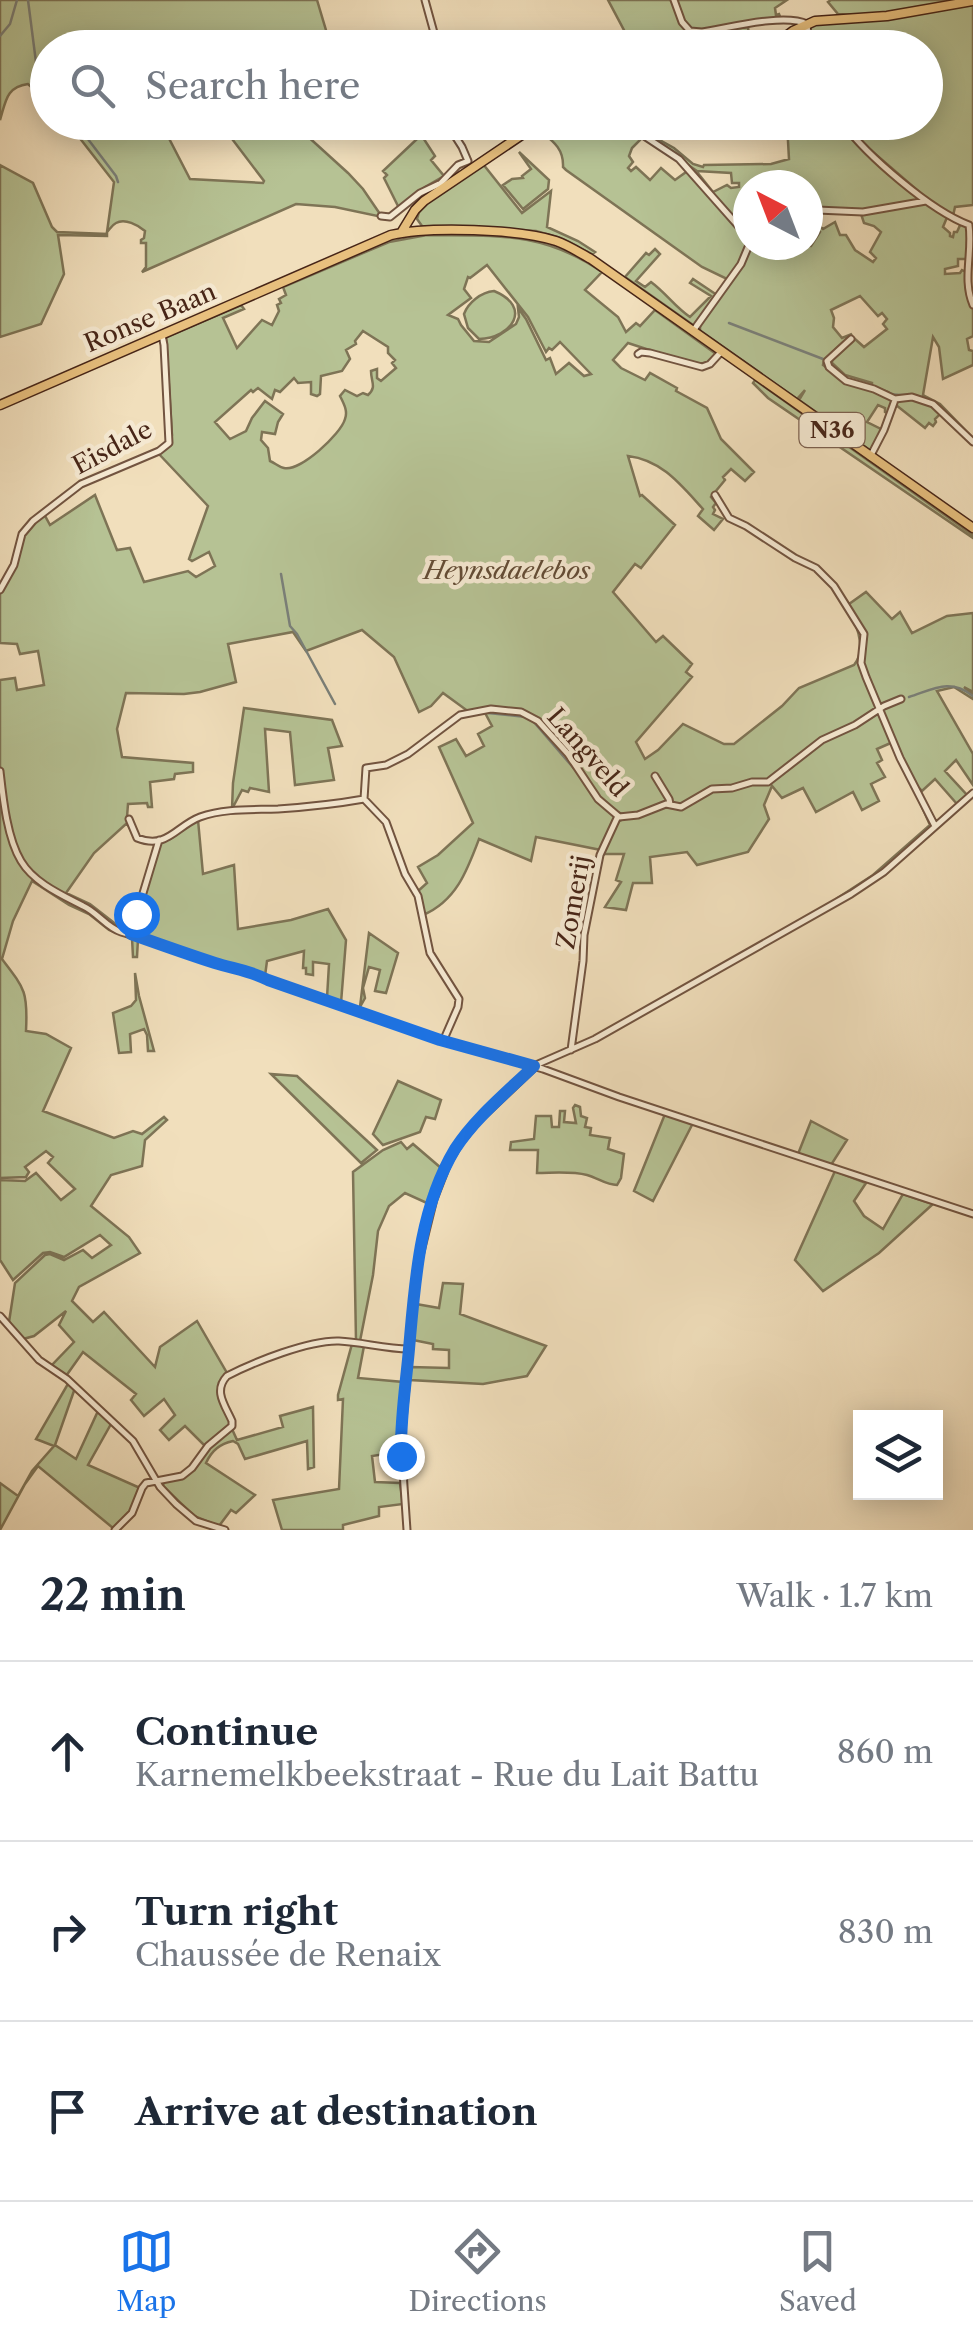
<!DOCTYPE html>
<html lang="en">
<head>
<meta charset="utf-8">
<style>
	:root { --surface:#fff; --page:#f6f6f7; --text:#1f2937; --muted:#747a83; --line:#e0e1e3; --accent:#1a73e8 }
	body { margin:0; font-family:"Libre Caslon Text",serif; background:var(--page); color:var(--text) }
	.controls { position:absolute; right:30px; bottom:30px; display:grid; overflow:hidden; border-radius:0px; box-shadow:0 5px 25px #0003 }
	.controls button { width:90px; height:90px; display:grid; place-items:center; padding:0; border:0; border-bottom:2px solid var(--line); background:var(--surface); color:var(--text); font:50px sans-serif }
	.compass { position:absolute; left:733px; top:170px; width:90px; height:90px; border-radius:50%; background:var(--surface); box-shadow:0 5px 25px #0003; rotate:318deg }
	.stop { position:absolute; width:30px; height:30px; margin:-22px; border:8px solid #1a73e8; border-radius:50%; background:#fff }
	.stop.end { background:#1a73e8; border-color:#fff; box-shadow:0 2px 10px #0008 }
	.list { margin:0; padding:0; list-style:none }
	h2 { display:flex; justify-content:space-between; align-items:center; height:130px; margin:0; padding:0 40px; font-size:42px }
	h2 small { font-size:32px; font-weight:400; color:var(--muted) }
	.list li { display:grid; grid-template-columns:65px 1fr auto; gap:30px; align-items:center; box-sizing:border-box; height:180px; padding:0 40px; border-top:2px solid var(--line) }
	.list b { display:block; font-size:38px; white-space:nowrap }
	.list p { margin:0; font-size:32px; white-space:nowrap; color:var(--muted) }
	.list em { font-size:32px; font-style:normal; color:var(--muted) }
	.icon { flex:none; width:55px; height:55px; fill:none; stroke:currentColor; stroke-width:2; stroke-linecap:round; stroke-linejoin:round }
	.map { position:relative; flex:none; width:973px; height:1530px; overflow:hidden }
	.search { position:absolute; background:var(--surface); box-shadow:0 5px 25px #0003; left:30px; right:30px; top:30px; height:110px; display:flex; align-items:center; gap:25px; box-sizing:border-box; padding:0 35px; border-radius:55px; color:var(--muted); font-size:38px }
	.sheet { height:670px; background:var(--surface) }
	nav { display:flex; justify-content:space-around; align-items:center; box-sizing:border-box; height:140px; border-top:2px solid var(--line); background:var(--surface); font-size:28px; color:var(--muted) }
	nav a { display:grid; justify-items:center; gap:5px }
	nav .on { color:var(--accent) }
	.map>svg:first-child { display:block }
	.green { fill:#b6c294; stroke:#7e7456; stroke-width:2.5; fill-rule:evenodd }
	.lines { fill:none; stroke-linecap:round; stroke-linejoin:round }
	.stream { stroke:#7a7f78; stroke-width:2.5 }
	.minor-casing { stroke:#725440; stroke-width:9 }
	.major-casing { stroke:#472517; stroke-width:11 }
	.minor { stroke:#f6ead3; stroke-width:5 }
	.major { stroke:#e8c07e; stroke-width:8 }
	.route { stroke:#1a73e8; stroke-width:12 }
	.labels { text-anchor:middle; stroke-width:9; stroke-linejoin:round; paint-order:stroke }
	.shield { fill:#f6ead3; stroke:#7c604f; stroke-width:2.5 }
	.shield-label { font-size:22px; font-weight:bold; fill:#472517 }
	.street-label { font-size:25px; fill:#472517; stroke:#f6ead3 }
	.park-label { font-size:25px; font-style:italic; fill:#634c36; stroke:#f6ead3 }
</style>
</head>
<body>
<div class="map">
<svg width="973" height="1530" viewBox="0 0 973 1530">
	<rect width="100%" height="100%" fill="#f1dfbc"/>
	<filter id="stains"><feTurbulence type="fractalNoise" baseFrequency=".002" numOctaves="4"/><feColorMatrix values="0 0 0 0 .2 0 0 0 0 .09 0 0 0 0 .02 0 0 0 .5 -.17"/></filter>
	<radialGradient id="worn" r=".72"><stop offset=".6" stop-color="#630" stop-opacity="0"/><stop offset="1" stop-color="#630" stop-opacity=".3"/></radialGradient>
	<path class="green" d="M0,0H317L328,37L317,48H48L47,101L28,84C6,87 6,101 0,120Z
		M608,0H674L686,32L696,34L748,27L749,37L758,47H649L659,42L654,34L636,39L629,47H618L615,42L626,34Z
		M676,0H787L775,8L776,15L779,14L781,19L696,31L687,27Z
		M831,0H966C924,7 881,17 838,14L828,2Z
		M973,4V205L955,207L953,216L924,196L866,146L864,147L923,200L859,211L824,208L811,210L808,185H748C748,219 754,255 727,279L702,267L566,170L563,167C564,147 551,140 537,128L545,123H621L643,137L632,148L629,156L633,162L628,168L631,171L636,167L650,180L661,168L675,180L689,170L691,172H697L713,192L727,185L731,188L739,187V183H732L731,173L697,171L626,123H629L674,148L693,164L703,167L704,165L771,164L789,159L787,123L926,122V48L797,47L796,39L807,33L806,27L823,22Z
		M68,123H161L190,179L263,183L264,181L220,123H293L348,173L363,189L382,217L335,207L296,204L142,272L146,267V243H141V240L144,238L145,231C138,225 125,218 116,223C112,225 110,229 107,232L114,182Z
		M406,123H427L418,130L435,156L431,160L444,176L425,187L399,208L384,178L387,175L383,171L417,139Z
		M519,152L549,180L548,189L523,209L503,185L512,179L523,178L522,176L531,169Z
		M483,164L522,213L551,191L547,227L578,241L595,252L592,254L560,238L536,231L422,226L417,219L419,212L428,201Z
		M0,165L33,183L52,227L57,232L107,234V236L58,235L64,274L41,324L0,337Z
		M925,201L948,215L943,227L950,233V236L953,237L954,232H957L961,223L969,227L971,259H958V266L945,269V274L960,273L962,270L968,273L973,307V336L967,339L969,350L973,351V365L943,379L939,347L933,337L923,395L940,404L973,438V441L944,410L935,419L936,422L933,426L929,423L925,428L896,405L889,414L885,412V408L878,405L867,422L883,430L871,451L799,400L805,390L797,399L700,331V325L743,264L752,245H774L780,250L785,245L811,246L820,232L817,229L819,226L823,229L835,222L840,235H846L855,250L873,262L876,258L870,252L881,232L874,226L864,223L861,214ZM860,296L878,316L882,313L887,319L883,324L887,329L864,347L855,339L832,360V363L845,375L872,383V386L888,392L887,395L840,378L823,365L824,360L852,334L842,338L833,327L834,318L831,310Z
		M427,235C496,236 543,231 602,272L585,290L618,317L626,332L636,323L640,326L655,310L716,354L704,365L683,361L628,343L613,360L621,368L645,380L650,373L677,388L676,391L707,408L721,439L754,472L745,481L731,469L723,477L725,480L711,497L716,503L713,507L715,510L713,514L723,519L714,530L698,516L703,509C681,485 662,460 628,456L640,496L642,495L675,525L641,568L635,564L613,592L656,642L663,636L692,664L686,672L692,677L636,742L645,759L658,750L683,724L724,744H734L782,706L799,688L854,665C876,639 834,579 808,566L817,568L794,557L759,535L761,533L801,559L818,566L832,581L849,604L866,592L892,619L900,612L912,633L947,616L973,613V692L964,687L973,695V699L954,687L937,691L973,754V785L956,760L945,771L967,795L957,804L935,779L922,791L920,789L916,791L930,821L932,826L880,871L836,899L873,875L930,825L893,742L877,749L882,760L877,763L885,777L871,784L879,801L862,810L853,792L816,812L803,788L782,798L772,786L764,805L769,819L748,852L697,865L687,852L650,857L652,883H633L626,910L605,907L621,882L616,880L624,854H602L617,822L630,816C601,812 590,780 574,760C563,747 552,735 540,723L544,730L573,763L597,799L616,816L601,850L536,837L531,861L479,839C467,871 456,901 423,915L417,892L427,883L418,867L438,855L473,823L439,747L456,739L466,756L484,746L478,734L492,726L484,711L523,714L538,720C518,707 492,706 469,712L443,693L431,706L419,712L394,657L362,630L306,651L293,632L228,644L236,682L200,692L184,694L126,693L117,729L122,757L193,763V772L175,774L174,779L150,782L152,807H148L147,803L128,804L127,817L135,836L134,837L127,823L94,853L66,893L90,904L122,929L128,930L133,925L131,930L133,931L159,842L170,839L198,820L203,874L234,865L238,929L291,920L328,909L346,940L341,1003L327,998L329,964L313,962V975L306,974V968H303L304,951L267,961L265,976L245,967L216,962L171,946L170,952L138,939L137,957H133L132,938L109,930L89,914L69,905L32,881L13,921L2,959C25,989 28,992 26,1031L46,1034L71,1048L43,1111L114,1138L133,1131L142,1134L164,1117L167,1120L145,1140L142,1166L111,1175L91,1206L129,1237L140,1253L79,1287L72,1301L93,1322L104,1312L155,1367L160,1347L197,1321L227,1373C208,1391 225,1403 231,1423L205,1446L185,1426L169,1440L160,1430L175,1415L164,1399L144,1416L131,1400L136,1394L83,1352L66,1376L51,1366L74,1342L59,1325L66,1311L34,1336L23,1339L9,1322L15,1283L45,1255L50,1254L64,1260L83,1250L92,1258L111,1245L100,1235L64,1257L50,1252L43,1253L13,1280L0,1260V1180L25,1181L36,1173L61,1200L75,1189L48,1163L53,1157L46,1151L25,1167L29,1172L26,1177L0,1178V680L15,678L17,690L44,685L38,651L20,654L17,644L0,643V593L15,567L23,535L31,525L44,514L50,525L95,495L117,550L130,548L144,582L188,571L196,577L215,566L209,552L192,561L189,559L208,506L158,453L169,445L172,435L166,337L241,305L244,309L223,318L237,348L262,320L272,325L279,311L277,305L281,303L279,299L286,295L283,287L389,242ZM487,265L528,317L546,352L549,348L552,350L560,342L591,374L584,376L569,363L556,374L550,358L546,360L526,319L518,308L519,317L516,324L489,342L474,341L461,325L458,319L448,315L471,298L464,289L468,277L470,278ZM363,331L388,347V353L395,360L392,363L396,368L381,381L377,378V369L371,371C371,382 377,387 368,395L363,393L357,396L345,390L340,396C344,404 348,411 345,419C341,434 300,472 284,468C279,467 275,463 270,461L268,448L261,440L262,432L275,434L278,422L283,414L265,401L252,418L246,431L230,439L215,422L251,390L253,392L258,388L272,399L275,390L280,392L294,378L298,383L311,382V394L317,396L320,394L321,376L342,371L350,359L346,350L356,344L355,341Z
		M655,249L660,254L636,281L645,287L651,282C666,293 675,307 690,317L711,296L690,283L693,279L717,295L697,324L693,325L625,277L646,253L649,255Z
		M494,291C533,307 512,338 479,339L468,328L464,314C468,303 481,292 494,291Z
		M755,380L973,535V538L768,398L753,383Z
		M244,708L332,720L342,746L328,748L334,780L295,785L290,732L265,729L269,792L250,788L248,792L242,790L232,809L233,783Z
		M369,933L398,953L386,993L375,991L380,970L369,967L363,988L365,998L360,1007Z
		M135,973L139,996L154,1051H148L147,1035L144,1029L130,1034L131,1052L119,1053L113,1013L131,1006L136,1000Z
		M271,1074L297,1076L377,1150L361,1163Z
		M398,1081L441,1100L435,1119L426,1117L420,1132L383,1145L373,1134Z
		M575,1105L580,1107L581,1116L587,1118L585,1127L591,1128L590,1135L610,1138L608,1149L624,1154L621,1178L617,1185C606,1185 598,1178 587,1175C571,1171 553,1173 537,1173L538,1150H510L511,1142L534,1139L536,1116H551L552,1127H559L560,1111H565L564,1122L576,1123L573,1108Z
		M665,1114L693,1123L653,1201L634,1191Z
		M811,1121L847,1140L831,1165L798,1154Z
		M401,1142L407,1149L413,1144L441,1168L429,1204L405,1193L389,1206L378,1231L373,1275L360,1341H356L353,1172L383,1150Z
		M835,1171L866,1183L854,1201L864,1216L883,1229L903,1194L933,1204L879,1253L823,1291L795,1260Z
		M443,1283L463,1284L460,1314L546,1346L527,1376L483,1384L410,1380L411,1367L449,1368V1350L433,1349V1344L413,1340L416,1304L439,1308Z
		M352,1344L364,1346L358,1378L403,1382L398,1452L372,1456L375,1482L400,1483L403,1504L379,1507V1516L343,1525V1530H282L273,1500L339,1489L343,1399L338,1400V1395Z
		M69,1382L75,1388L55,1445L76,1459L98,1411L111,1424L88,1465L140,1488L131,1511L112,1530L113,1528L38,1466L25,1484L0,1530V1483L18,1496L32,1471L54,1446L36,1439Z
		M313,1407L314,1467L308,1469L307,1441L245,1459L238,1444L233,1441C220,1444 212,1450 206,1463L255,1495L236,1513L231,1510L219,1526L194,1516L163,1486L164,1481L182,1477L209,1447L232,1429L237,1440L283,1427L280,1416Z"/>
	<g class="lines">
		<path class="stream" d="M28,0L37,70L48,88
			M0,36L10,24L17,0
			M75,122L116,176L118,182
			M729,323L823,359
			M888,393C898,397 904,394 913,395C932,398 944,409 955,422
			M281,574L290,626L297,634L335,704
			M909,697C934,689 950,678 973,696
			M488,713L526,717
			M533,721L577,772
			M592,795L615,817"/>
		<g class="minor-casing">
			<path id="minor" d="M425,0L436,40L435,48
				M674,0L682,22L690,31L702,32C728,28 784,13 807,24L809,48
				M446,122L462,147L468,161
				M623,122L679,159L748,237
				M842,122C867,156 931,211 969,225
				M440,184L458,165L468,161
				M808,212L817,210L863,212L926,201
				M381,216L390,217L420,193L439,184
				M969,225C973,253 962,279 973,305
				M693,331L741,264L749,245
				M851,339L827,361L829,367L846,381L874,389L895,399L912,397L933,404L973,442
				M638,354L641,352L650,353L702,367L710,364L721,352
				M870,457L884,430L895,400
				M715,495L729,518L746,526L795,558L816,568L834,586L864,634L861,663L866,677L900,758L935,826
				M0,590L14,565L22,534L33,521L81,484L159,451L169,443L164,345L162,335
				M0,771C3,798 7,838 21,861C34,883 62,895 83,906C97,912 107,928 121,932C151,941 180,952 209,961C230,968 249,970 268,980L441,1040L543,1069L619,1097L973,1214
				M655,776L669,799L670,804
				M619,817L638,815L666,804L681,807L712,789L732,788L752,782H768L822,740L855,725L884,706L901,699
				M129,819L137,838C167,850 176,826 200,817C225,808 252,810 278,809C307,807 336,804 364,799
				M131,933L159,840
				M444,1039L458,1007L459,999L430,953L418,896L405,874L386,822L364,799L366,768L386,765L408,754L460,715L491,709L521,712L538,721L568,754L598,799L618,816
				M571,1050L583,961L584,935L600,855L618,816
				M0,1316L39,1360L67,1379L133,1441L160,1487L176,1504L196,1521L225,1530
				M115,1530L132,1513L142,1488L146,1483L182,1476L192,1468L208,1446L232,1426V1421C225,1405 213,1391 227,1376C254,1362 309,1340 339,1341C362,1342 385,1349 409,1349
				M407,1530L401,1442L417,1268L434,1199L448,1163L460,1143L478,1121L538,1064L595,1039L851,894L884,872L973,793"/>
		</g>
		<g class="major-casing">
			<path id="major" d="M770,48L793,31L815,21L887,16L973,1
				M401,233L415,210L424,201L541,122
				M0,405L391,235C430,226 518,229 556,241C568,245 580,253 591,259L973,528"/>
		</g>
		<use href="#minor" class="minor"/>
		<use href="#major" class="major"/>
	</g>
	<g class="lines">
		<path class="route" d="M136,914L131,934C159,944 187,954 215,963C234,969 249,970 268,980L440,1040L534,1066C507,1092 475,1118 455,1149C419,1209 415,1282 409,1349C406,1384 400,1420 401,1456"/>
	</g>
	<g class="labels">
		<rect class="shield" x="799.5" y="413" width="65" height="34" rx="8"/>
		<g class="shield-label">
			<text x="832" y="438">N36</text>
		</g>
		<g class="street-label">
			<text transform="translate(150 317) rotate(-23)" y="9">Ronse Baan</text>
			<text transform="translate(112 447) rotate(-28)" y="9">Eisdale</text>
			<text transform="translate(588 752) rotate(49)" y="9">Langveld</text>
			<text transform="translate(573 902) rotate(-80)" y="9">Zomerij</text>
		</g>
		<g class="park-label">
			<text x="507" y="579">Heynsdaelebos</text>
		</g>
	</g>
	<rect width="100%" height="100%" filter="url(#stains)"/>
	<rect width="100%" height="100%" fill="url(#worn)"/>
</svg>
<div class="controls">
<button><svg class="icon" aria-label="layers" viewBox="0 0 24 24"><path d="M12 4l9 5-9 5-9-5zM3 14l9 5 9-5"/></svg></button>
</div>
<svg class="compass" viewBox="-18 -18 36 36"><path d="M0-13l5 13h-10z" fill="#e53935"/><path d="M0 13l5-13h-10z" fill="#747a83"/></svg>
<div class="stop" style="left:136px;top:914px"></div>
<div class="stop end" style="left:401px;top:1456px"></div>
<div class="search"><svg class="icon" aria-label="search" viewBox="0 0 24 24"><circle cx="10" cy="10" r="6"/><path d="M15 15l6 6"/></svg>Search here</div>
</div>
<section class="sheet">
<h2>22 min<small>Walk · 1.7 km</small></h2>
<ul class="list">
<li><svg class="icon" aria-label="ahead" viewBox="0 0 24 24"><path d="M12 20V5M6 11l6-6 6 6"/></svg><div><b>Continue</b><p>Karnemelkbeekstraat - Rue du Lait Battu</p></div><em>860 m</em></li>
<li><svg class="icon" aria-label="right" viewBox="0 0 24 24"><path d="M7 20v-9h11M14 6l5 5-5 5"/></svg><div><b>Turn right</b><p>Chaussée de Renaix</p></div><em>830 m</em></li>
<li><svg class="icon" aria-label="arrive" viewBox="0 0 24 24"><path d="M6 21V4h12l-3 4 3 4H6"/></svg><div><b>Arrive at destination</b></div></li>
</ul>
</section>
<nav>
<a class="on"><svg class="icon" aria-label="map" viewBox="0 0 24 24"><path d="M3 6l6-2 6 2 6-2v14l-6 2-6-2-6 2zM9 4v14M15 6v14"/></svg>Map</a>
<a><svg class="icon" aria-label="directions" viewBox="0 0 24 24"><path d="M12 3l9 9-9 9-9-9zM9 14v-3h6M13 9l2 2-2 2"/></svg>Directions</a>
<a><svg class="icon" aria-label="saved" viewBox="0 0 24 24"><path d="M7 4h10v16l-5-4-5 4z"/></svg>Saved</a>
</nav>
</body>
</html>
